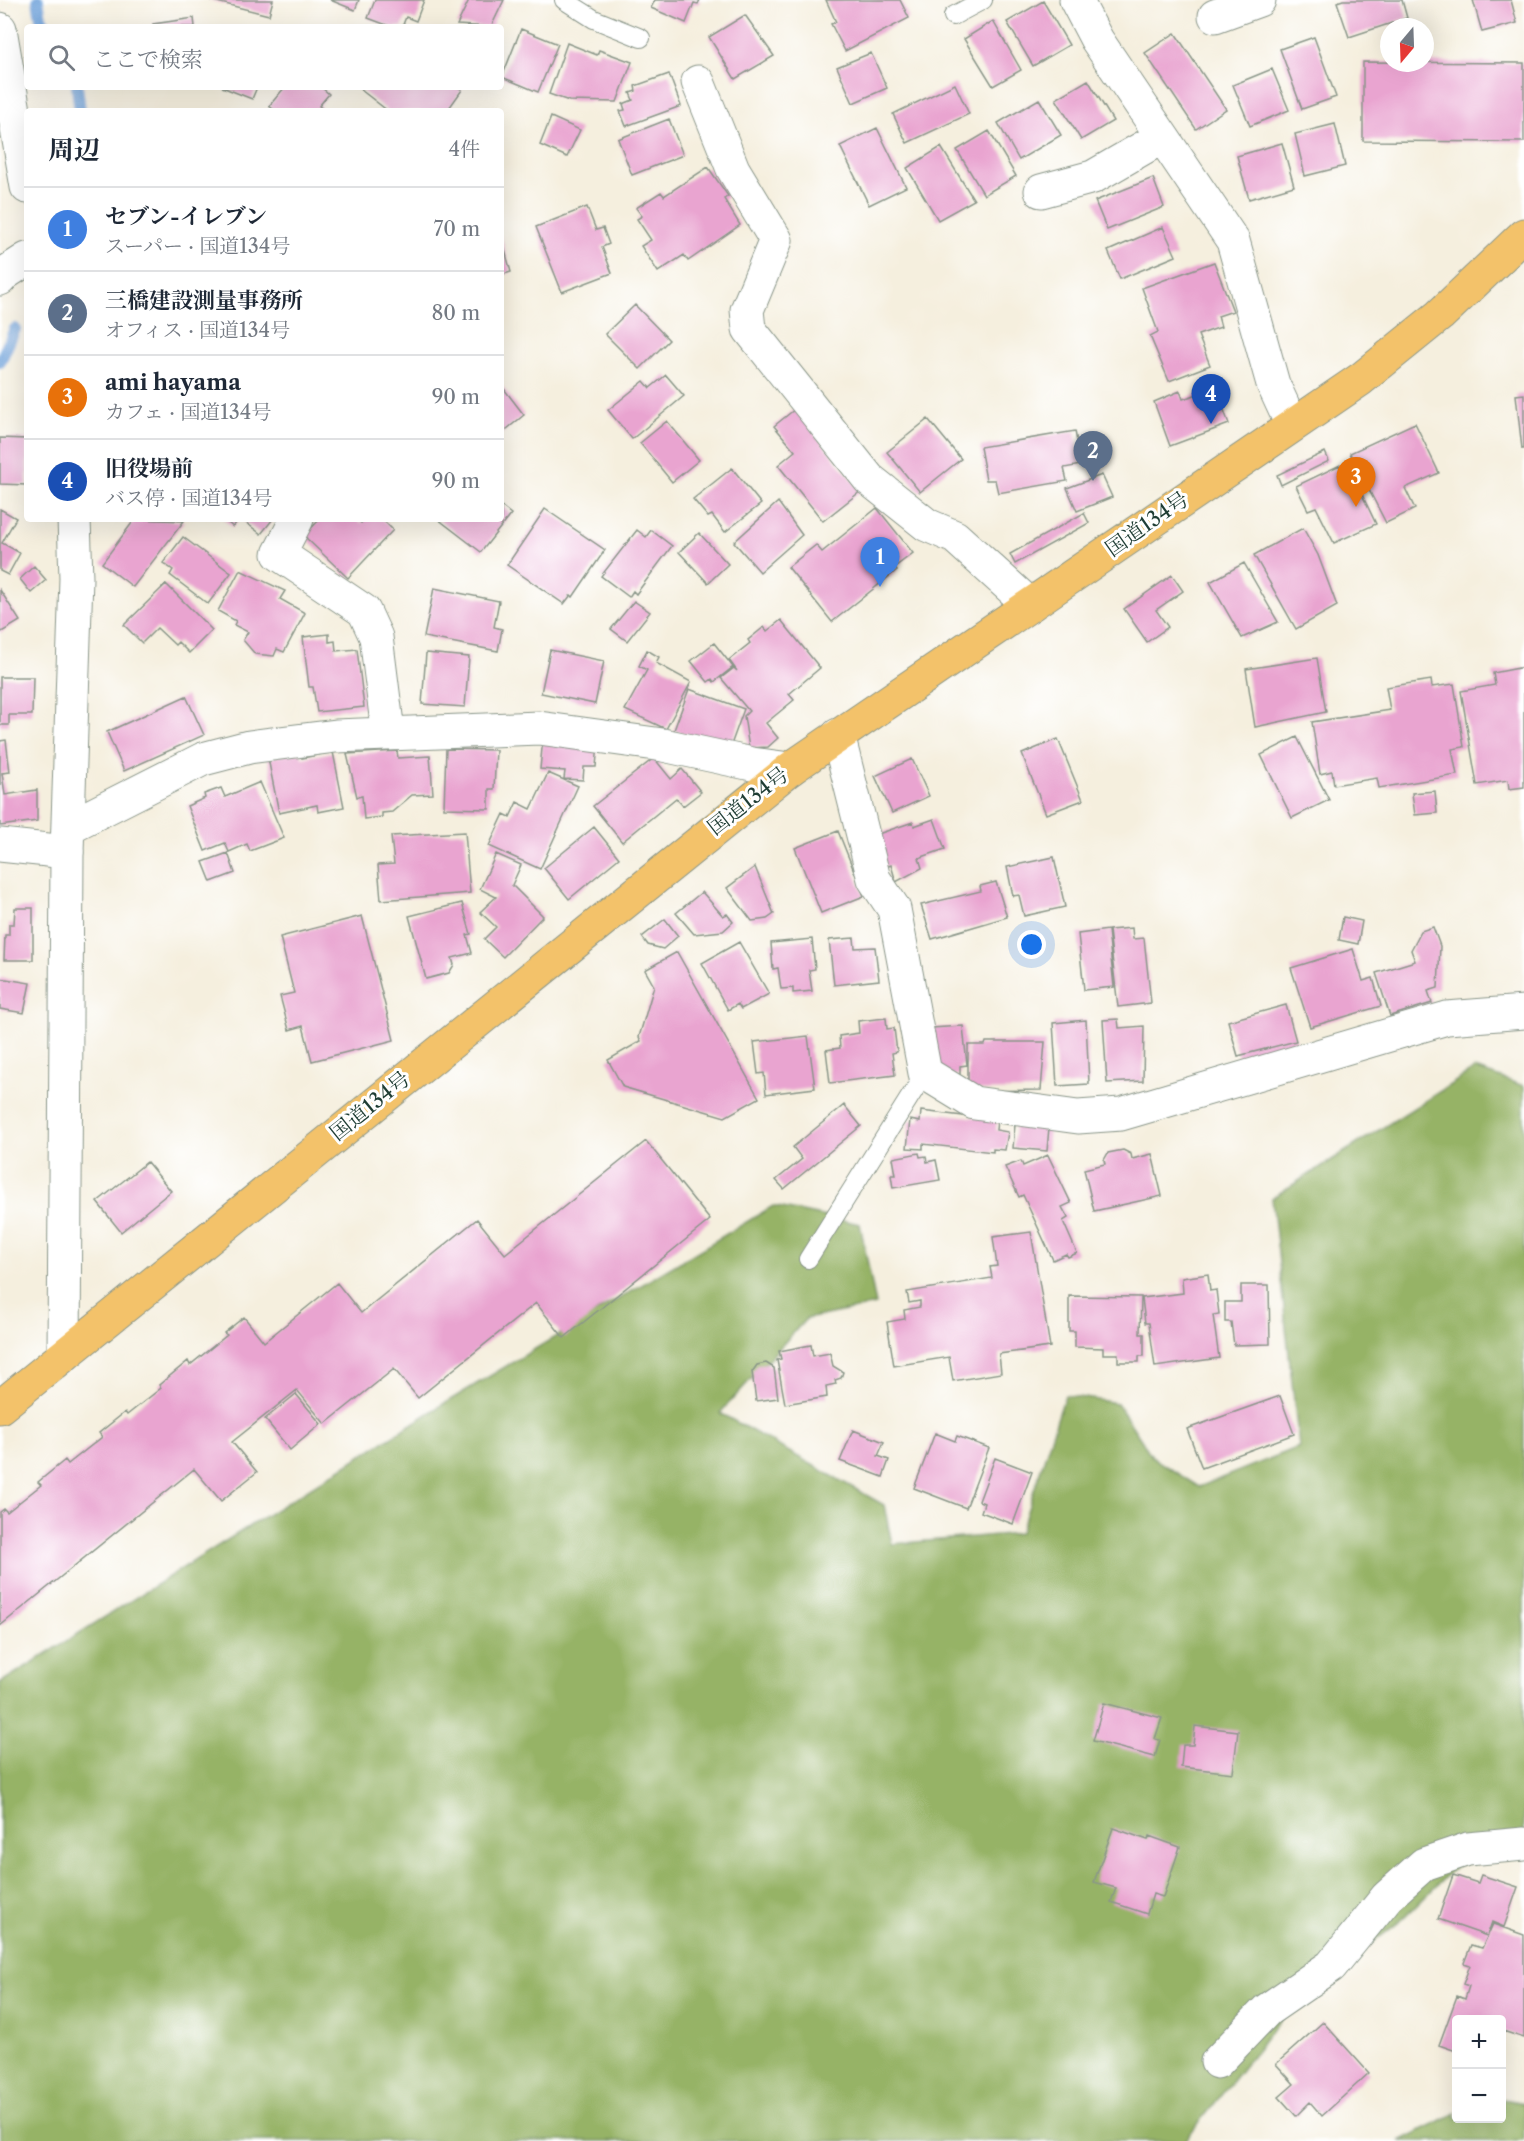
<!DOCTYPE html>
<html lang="ja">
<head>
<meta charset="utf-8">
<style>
	:root { --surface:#fff; --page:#f6f6f7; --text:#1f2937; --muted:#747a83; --line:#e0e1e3; --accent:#7c3aed }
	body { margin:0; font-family:"Libre Caslon Text","Noto Serif JP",serif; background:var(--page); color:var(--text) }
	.controls { position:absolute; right:18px; bottom:18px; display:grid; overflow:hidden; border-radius:6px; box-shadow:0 6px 24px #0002 }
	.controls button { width:54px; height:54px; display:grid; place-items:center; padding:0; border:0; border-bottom:2px solid var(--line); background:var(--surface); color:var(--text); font:30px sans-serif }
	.compass { position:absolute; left:1380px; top:18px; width:54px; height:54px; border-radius:50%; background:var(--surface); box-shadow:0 6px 24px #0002; rotate:199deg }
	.you { position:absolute; left:1032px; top:945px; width:21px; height:21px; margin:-15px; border:4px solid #fff; border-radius:50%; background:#1a73e8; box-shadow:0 0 0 9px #1a73e833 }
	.badge { display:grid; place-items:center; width:39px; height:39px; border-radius:50%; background:var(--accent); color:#fff; font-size:20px; font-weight:700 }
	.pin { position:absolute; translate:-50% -50px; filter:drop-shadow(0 2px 3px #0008) }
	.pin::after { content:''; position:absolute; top:32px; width:21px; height:18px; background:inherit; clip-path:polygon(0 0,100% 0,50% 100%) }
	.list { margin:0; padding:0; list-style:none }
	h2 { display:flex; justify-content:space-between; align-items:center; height:78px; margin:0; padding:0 24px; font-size:26px }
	h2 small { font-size:20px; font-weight:400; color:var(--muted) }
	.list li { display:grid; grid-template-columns:39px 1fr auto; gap:18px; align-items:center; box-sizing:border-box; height:84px; padding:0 24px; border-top:2px solid var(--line) }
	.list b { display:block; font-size:22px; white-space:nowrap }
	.list p { margin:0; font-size:20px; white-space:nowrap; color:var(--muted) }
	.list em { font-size:20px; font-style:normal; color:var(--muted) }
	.icon { flex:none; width:33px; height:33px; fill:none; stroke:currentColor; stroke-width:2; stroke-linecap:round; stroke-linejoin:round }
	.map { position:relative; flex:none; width:1524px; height:2141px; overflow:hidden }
	.search { position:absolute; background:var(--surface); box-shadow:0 6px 24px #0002; left:24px; top:24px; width:480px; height:66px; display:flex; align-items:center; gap:15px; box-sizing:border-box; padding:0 21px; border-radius:6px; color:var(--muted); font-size:22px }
	.panel { position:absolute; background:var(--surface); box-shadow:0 6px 24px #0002; left:24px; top:108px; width:480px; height:414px; border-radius:6px }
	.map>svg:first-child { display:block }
	.forest { fill:#96b366; stroke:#5a784d; stroke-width:1.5 }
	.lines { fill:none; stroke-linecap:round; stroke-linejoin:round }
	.stream { stroke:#6da0d9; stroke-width:12 }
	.building { fill:#e9a4d0 }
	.service-casing { stroke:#8a9689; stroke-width:20 }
	.minor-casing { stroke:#8a9689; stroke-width:35 }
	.tertiary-casing { stroke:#8a9689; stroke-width:35 }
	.trunk-casing { stroke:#8a9689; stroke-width:35 }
	.service { stroke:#fff; stroke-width:18 }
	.minor { stroke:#fff; stroke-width:33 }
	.tertiary { stroke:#fff; stroke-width:33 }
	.trunk { stroke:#f3c26a; stroke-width:33 }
	.labels { text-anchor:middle; stroke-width:6; stroke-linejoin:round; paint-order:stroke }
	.street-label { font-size:21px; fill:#1f3d34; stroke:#fff }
</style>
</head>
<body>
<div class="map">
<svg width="1524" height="2141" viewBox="0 0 1524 2141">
	<rect width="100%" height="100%" fill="#fff"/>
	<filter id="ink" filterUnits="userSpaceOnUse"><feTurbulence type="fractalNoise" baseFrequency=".0167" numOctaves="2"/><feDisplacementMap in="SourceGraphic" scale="12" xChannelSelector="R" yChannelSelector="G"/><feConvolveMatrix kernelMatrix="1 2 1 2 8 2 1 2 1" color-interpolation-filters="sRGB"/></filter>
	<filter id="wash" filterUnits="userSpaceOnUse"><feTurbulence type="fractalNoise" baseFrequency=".008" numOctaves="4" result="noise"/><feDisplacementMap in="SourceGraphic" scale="24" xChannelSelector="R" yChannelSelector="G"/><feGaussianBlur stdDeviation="1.35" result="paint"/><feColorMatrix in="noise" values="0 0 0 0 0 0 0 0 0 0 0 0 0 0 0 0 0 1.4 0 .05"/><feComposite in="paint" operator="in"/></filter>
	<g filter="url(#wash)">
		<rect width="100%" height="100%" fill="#f5efde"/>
		<path class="forest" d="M1475,1069L1524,1086V1849L1457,1865L1403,1919L1292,2005L1185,2141H0V1683L440,1406L773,1206L860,1224L876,1305L806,1319L720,1413L884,1505L892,1544L1020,1533L1065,1395L1117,1403L1153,1458L1199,1487L1299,1447L1272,1198Z
			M1502,2099L1524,2103V2141H1400L1456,2113V2118H1502Z"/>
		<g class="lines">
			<path class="stream" d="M38,0L41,18L47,27
				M77,87L80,111
				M0,362L15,329"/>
		</g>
		<g id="blocks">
			<path class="building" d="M209,0H273L269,15Z
				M330,0H359L355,10Z
				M375,0H424L416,21L406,17L402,27H392L368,18Z
				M469,0H504L491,27L457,25Z
				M655,0H700L698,4L694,3L686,23L651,8Z
				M826,0H900L909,18L845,51L831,24L836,22Z
				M1343,0H1402L1407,18L1349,37L1337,2Z
				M1473,0H1511L1517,23L1482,32Z
				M1043,1L1069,45L1033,66L1007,22Z
				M745,15L774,56L735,79L709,37Z
				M194,18L195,27H153V24Z
				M993,21L1021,70L993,86L964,39Z
				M521,29L558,44L538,92L502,77Z
				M1175,33L1226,109L1196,129L1145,53Z
				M1314,37L1336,97L1302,109L1280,49Z
				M567,43L597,55L599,50L632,62L617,102L569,101L549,94Z
				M871,53L887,88L853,103L837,67Z
				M1363,62L1524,63V142L1363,141Z
				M1272,69L1289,110L1250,126L1233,85Z
				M669,74L681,106L626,126L620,111L625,110L623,104L633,100L630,93L636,91L635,86Z
				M1088,80L1113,121L1081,140L1056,99Z
				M955,84L969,114L907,143L893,114Z
				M222,87H257L252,99Z
				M285,87H321L329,94L319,106L325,111H276L269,106Z
				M364,87H458L462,90L447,111H388L361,90Z
				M1039,99L1061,135L1019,160L998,123Z
				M551,117L580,130L567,157L540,145Z
				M669,119L683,155L632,175L618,139Z
				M1335,124L1345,166L1305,176L1295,134Z
				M877,128L906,187L869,205L840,146Z
				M989,131L1016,176L984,195L957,150Z
				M1282,143L1294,186L1249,199L1237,156Z
				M941,147L974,200L938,220L907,168Z
				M708,167L728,196L724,199L740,225L688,261L684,255L658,272L641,246L651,240L637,219L642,216L636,208L661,192L664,196Z
				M1153,178L1164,207L1107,230L1095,201Z
				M587,207L596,230L603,228L609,244L602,247L612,273L562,292L536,227Z
				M1163,227L1176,256L1120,279L1108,251Z
				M501,236L511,272L501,275Z
				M1214,262L1233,311L1218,316L1221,327L1198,335L1210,365L1169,381L1150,336L1158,332L1142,288Z
				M635,305L669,340L640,369L605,334Z
				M666,375L684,396L632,439L608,410L644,381L650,388Z
				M501,385L524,415L501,434Z
				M1216,388L1229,424L1170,446L1154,402L1180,391L1183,399Z
				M1524,394V449H1522L1516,395Z
				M795,409L861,491L823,521L778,465L795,451L774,426Z
				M928,419L961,459L920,492L887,452Z
				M667,421L699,460L672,482L640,443Z
				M1415,423L1439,473L1405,488L1415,509L1386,523L1350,453Z
				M1075,431L1081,465L1064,468L1067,481L998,493L995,480H986L980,447Z
				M0,438L27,439V485L0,484Z
				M1325,452L1329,461L1281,485L1277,475Z
				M1340,465L1349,485L1356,482L1376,524L1334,543L1316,507L1308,510L1296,486Z
				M732,468L761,504L725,532L712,515L708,517L693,499Z
				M1102,475L1112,497L1077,511L1067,488Z
				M778,502L802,535L760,572L734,542Z
				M501,506L511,514L481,552L438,519H501Z
				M877,508L913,553L895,567L897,570L832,622L788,567L816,545L822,552Z
				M0,509L16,518L2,543L20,553L8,575L0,571Z
				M545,509L605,550L573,597L571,595L564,604L507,565Z
				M1084,513L1089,523L1015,564L1010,554Z
				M135,519L184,521L133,587L102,563Z
				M223,519H239L233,527Z
				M241,519H273L261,534Z
				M320,519H357L361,523L365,519H382L393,530L348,578L304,536Z
				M1303,528L1318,555L1337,606L1296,629L1254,555Z
				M637,530L646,537L651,530L672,546L636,594L633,591L629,597L601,576Z
				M699,533L728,564L708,583L679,552Z
				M183,537L231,573L208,604L170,575L173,570L163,563Z
				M1244,563L1278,622L1242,638L1210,582Z
				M34,566L46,580L31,593L20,579Z
				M240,570L285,591L280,599L305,613L284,652L277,649L274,656L255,654L243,640L248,632L234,625L236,621L218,611Z
				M1172,575L1183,591L1156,610L1168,627L1147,642L1124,609Z
				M166,584L212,630L189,653L178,642L175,645L157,628L142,643L124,625Z
				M434,588L499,601L494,627L502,629L498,651L424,637Z
				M0,590L20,621L0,633Z
				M634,601L650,612L627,641L611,629Z
				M781,620L820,668L789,694L794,700L766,723L778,738L768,747L749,748L744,716L749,711L721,678L734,668L737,671L729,660L750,643L748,640L764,627L767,631Z
				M329,634V642L335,641L336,651L357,649L364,707L317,712L313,687H309L303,637Z
				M714,643L733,667L714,682L712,679L708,682L691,661Z
				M550,650L604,661L595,704L541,693Z
				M647,650L659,657L656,663L691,682L666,729L625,710L647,670L639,666Z
				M426,653L469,657L465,707L422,704Z
				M1317,658L1326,712L1255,727L1246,669Z
				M1524,667V787L1509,789L1508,780L1477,785L1461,691L1495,685L1493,673Z
				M0,677H33L32,715H9V725H0Z
				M1431,680L1432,687L1454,684L1464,747L1452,749L1457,775L1379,788L1377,778L1334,785L1332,771L1320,774L1312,722L1390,710L1386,687Z
				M689,689L744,709L731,745H716L674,730Z
				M186,696L204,735L124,771L107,732Z
				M1297,737L1329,800L1292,818L1261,755Z
				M543,738L598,743L596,767H584L583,780L564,779L565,771L540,769Z
				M1058,739L1083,800L1046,814L1022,754Z
				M6,740L10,772L2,773L5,795L37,790V821L0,826V741Z
				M446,749L496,750L494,789H489V809L444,808Z
				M397,751L398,758L430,756L433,794L412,795L392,812L382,813V817L364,819L362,796L357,797L347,754Z
				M301,752L302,758L333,752L344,807L318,812L317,805L279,813L268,758Z
				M654,758L671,779L682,769L701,792L683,806L676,798L622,842L593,806Z
				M912,759L929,796L892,813L875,776Z
				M548,773L578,786L540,869L489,846L504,814L510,817L517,802L531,809Z
				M260,782L284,838L250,851L247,844L229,852L225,843L205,851L187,806L205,798L204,794L221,788L225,797Z
				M1435,791L1437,813L1415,815L1412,793Z
				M934,819L945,849L919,858L922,868L896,882L891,865L886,867L879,852L884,850L878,834L913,822L914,826Z
				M594,827L619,858L569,899L544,868Z
				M838,831L864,896L821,913L795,848Z
				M465,832L470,893L381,900L378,865L394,864L391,836Z
				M228,853L235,873L211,882L203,862Z
				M496,854L521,865L512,885L543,916L503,957L484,939L496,927L480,912L496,897L480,889Z
				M1054,857L1065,907L1024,916L1019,895L1013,896L1007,867Z
				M755,867L774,914L767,919L752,921L727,888Z
				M996,882L1007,917L932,939L921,905L981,891L980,886Z
				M702,892L723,916L727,914L733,922L723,931L694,934L676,913Z
				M462,903L471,934L467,935L472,953L452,958L454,965L449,973L426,979L409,916Z
				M15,908H33V960H4L5,935H9V924H14Z
				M362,916L394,1040L312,1061L303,1026L289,1030L280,996L294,993L280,937Z
				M1343,917L1362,921L1358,944L1339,940Z
				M665,919L678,936L663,949L648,945L642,937Z
				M1433,927L1440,946L1438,988L1428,991L1432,1003L1390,1016L1376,973L1415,961L1411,950L1421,931Z
				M1132,928L1133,939L1144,938L1151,1003L1118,1007L1109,930Z
				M1108,930L1114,987L1084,990L1078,934Z
				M854,938L855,948L875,947L879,980L834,985L829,940Z
				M812,939L815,969L809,970L812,991L793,993V988L781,989L778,968L773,969L771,943Z
				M739,942L769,994L741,1009L738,1004L728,1010L702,963Z
				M1353,949L1363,981L1373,978L1381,1006L1310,1027L1291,968Z
				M677,952L759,1098L725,1117L623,1087L608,1060L641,1041L639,1037L654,986L645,970Z
				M0,978L30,983L24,1013L0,1009Z
				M1286,1005L1296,1041L1238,1056L1228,1021Z
				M886,1018L887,1029L894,1028L897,1052L892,1053L895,1075L830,1083L826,1050L840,1048L839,1036L859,1033L858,1021Z
				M1118,1019L1119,1028L1144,1026L1143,1081L1107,1083L1103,1020Z
				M1086,1020L1089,1084L1057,1086L1053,1023Z
				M963,1026L967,1065L960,1066V1075L946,1076L939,1068L931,1028Z
				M808,1036L815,1088L766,1094L764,1073L758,1074L754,1042Z
				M986,1042H1045L1041,1090L968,1091V1045H985Z
				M844,1105L861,1126L784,1189L776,1180L802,1159L793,1147Z
				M921,1111L997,1120L996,1130L1008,1132L1005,1150L993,1149V1152L923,1144V1149L907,1148L910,1120L920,1122Z
				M1015,1124L1049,1127L1047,1151L1013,1148Z
				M646,1141L710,1220L564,1338L536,1303L418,1398L394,1369L325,1424L297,1390L232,1442L257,1472L221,1501L194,1469L0,1626V1512L4,1509L7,1512L41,1485L38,1482L65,1460L68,1464L102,1437L99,1433L125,1412L127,1415L161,1388L159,1385L188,1361L190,1365L227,1335L224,1333L244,1317L264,1342L337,1283L361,1313L477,1219L505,1254Z
				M1123,1150L1131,1154L1132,1159L1152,1154L1162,1196L1094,1211L1084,1169L1105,1164L1104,1160L1108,1153Z
				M919,1153L920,1157L926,1156L927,1162L936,1160L940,1180L893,1188L891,1175H896L893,1158Z
				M1048,1155L1071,1203L1062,1207L1068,1218L1063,1221L1077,1253L1068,1257L1066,1254L1053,1260L1023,1195L1019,1197L1005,1167L1021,1161L1023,1166Z
				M147,1162L171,1191L121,1232L97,1202Z
				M1031,1232L1050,1347L999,1354L1001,1373L953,1381L949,1357L894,1366L887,1322L905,1319L904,1310L920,1307V1301L909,1303L907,1292L992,1278L990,1267L997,1266L993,1237Z
				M1208,1274L1210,1291L1216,1290L1219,1314L1213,1315L1219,1358L1155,1367L1149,1323H1145L1142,1298L1183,1293L1182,1278Z
				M1241,1285H1269L1270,1344L1234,1345L1231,1322H1225V1302H1241Z
				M1069,1296L1141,1297L1140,1334H1144V1356H1139V1362H1118V1354H1103V1348L1075,1347V1331H1069Z
				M811,1345L813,1356L830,1353L833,1366L843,1372L841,1378L835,1380L836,1384L826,1386L827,1397L785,1404L777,1360L781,1359L779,1351Z
				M766,1363L774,1368L778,1398L756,1401L752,1372L757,1365Z
				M296,1394L321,1424L290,1450L265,1419Z
				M1280,1396L1294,1434L1202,1468L1187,1429Z
				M853,1430L884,1442L878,1456L889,1460L883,1477L840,1461Z
				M935,1433L955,1441L957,1436L989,1448L966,1508L914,1488Z
				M995,1458L1032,1472L1013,1524L981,1512L984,1503L979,1501Z
				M1104,1703L1162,1718L1155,1739L1160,1740L1155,1757L1093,1741Z
				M1195,1726L1238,1731L1233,1773L1181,1767L1183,1745H1193Z
				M1113,1828L1148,1840L1149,1836L1180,1847L1163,1897L1153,1894L1147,1914L1111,1902L1116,1888L1094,1882Z
				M1453,1875L1478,1883L1481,1875L1518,1887L1504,1927L1492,1922L1487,1936L1438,1919Z
				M1493,1924L1524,1935V2038L1503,2031L1502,2035V2020H1456V2051L1439,2045L1457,1996L1465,1999L1469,1986L1463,1984L1470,1965L1464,1963L1471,1945L1482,1948Z
				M1323,2022L1369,2073L1322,2116L1310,2102L1296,2116L1279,2097L1294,2084L1276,2064Z"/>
		</g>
	</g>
	<g filter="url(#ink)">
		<use href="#blocks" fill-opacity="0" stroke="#8a9689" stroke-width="1.5"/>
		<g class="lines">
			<g class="service-casing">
				<path id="service" d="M564,0L594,19L641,38
					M953,16L983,0
					M808,1259L925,1073"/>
			</g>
			<g class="minor-casing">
				<path id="minor" d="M1076,0L1097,40L1233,241L1273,384L1292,425
					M1215,16L1259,0
					M698,82L733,169L776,240L747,310L749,329L869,479L927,525L955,537L1030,605
					M1041,191L1093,177L1162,137
					M0,279L4,274L27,259
					M297,519L279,554L364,611L376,637L388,732
					M838,735L874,879L894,909L925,1073L974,1103L1078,1117L1121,1114L1447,1018L1524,1012
					M69,827L203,759L249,747L336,736L539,728L663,745L752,764L790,769
					M0,845L67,852
					M1217,2062L1267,2010L1331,1966L1387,1897L1424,1864L1468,1849L1524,1844"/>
			</g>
			<g class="tertiary-casing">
				<path id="tertiary" d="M0,29L27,187
					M64,1355L67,852L76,578L74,519"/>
			</g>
			<g class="trunk-casing">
				<path id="trunk" d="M0,1407L790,769L1361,379L1440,315L1524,235"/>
			</g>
			<use href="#service" class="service"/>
			<use href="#minor" class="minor"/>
			<use href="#tertiary" class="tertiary"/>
			<use href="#trunk" class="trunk"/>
		</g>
	</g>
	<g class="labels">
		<g class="street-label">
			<text transform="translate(1147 524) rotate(-35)" y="7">国道134号</text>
			<text transform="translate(748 801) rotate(-38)" y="7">国道134号</text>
			<text transform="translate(370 1106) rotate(-39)" y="7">国道134号</text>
		</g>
	</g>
</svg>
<div class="controls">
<button>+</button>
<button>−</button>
</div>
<svg class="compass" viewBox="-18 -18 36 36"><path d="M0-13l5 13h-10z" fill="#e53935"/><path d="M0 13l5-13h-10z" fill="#747a83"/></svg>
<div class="you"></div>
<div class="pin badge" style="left:880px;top:587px;background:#3f7fe0">1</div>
<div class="pin badge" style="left:1093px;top:481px;background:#5c6f8a">2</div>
<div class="pin badge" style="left:1356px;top:507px;background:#e8710a">3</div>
<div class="pin badge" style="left:1211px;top:424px;background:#1a4fb4">4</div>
<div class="search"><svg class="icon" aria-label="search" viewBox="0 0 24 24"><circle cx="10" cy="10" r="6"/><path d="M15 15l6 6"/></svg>ここで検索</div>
<section class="panel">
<h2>周辺<small>4件</small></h2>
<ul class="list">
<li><span class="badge" style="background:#3f7fe0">1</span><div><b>セブン-イレブン</b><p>スーパー · 国道134号</p></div><em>70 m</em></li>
<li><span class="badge" style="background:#5c6f8a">2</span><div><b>三橋建設測量事務所</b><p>オフィス · 国道134号</p></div><em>80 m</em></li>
<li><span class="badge" style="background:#e8710a">3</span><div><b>ami hayama</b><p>カフェ · 国道134号</p></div><em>90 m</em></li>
<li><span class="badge" style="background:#1a4fb4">4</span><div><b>旧役場前</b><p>バス停 · 国道134号</p></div><em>90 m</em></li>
</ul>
</section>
</div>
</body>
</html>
